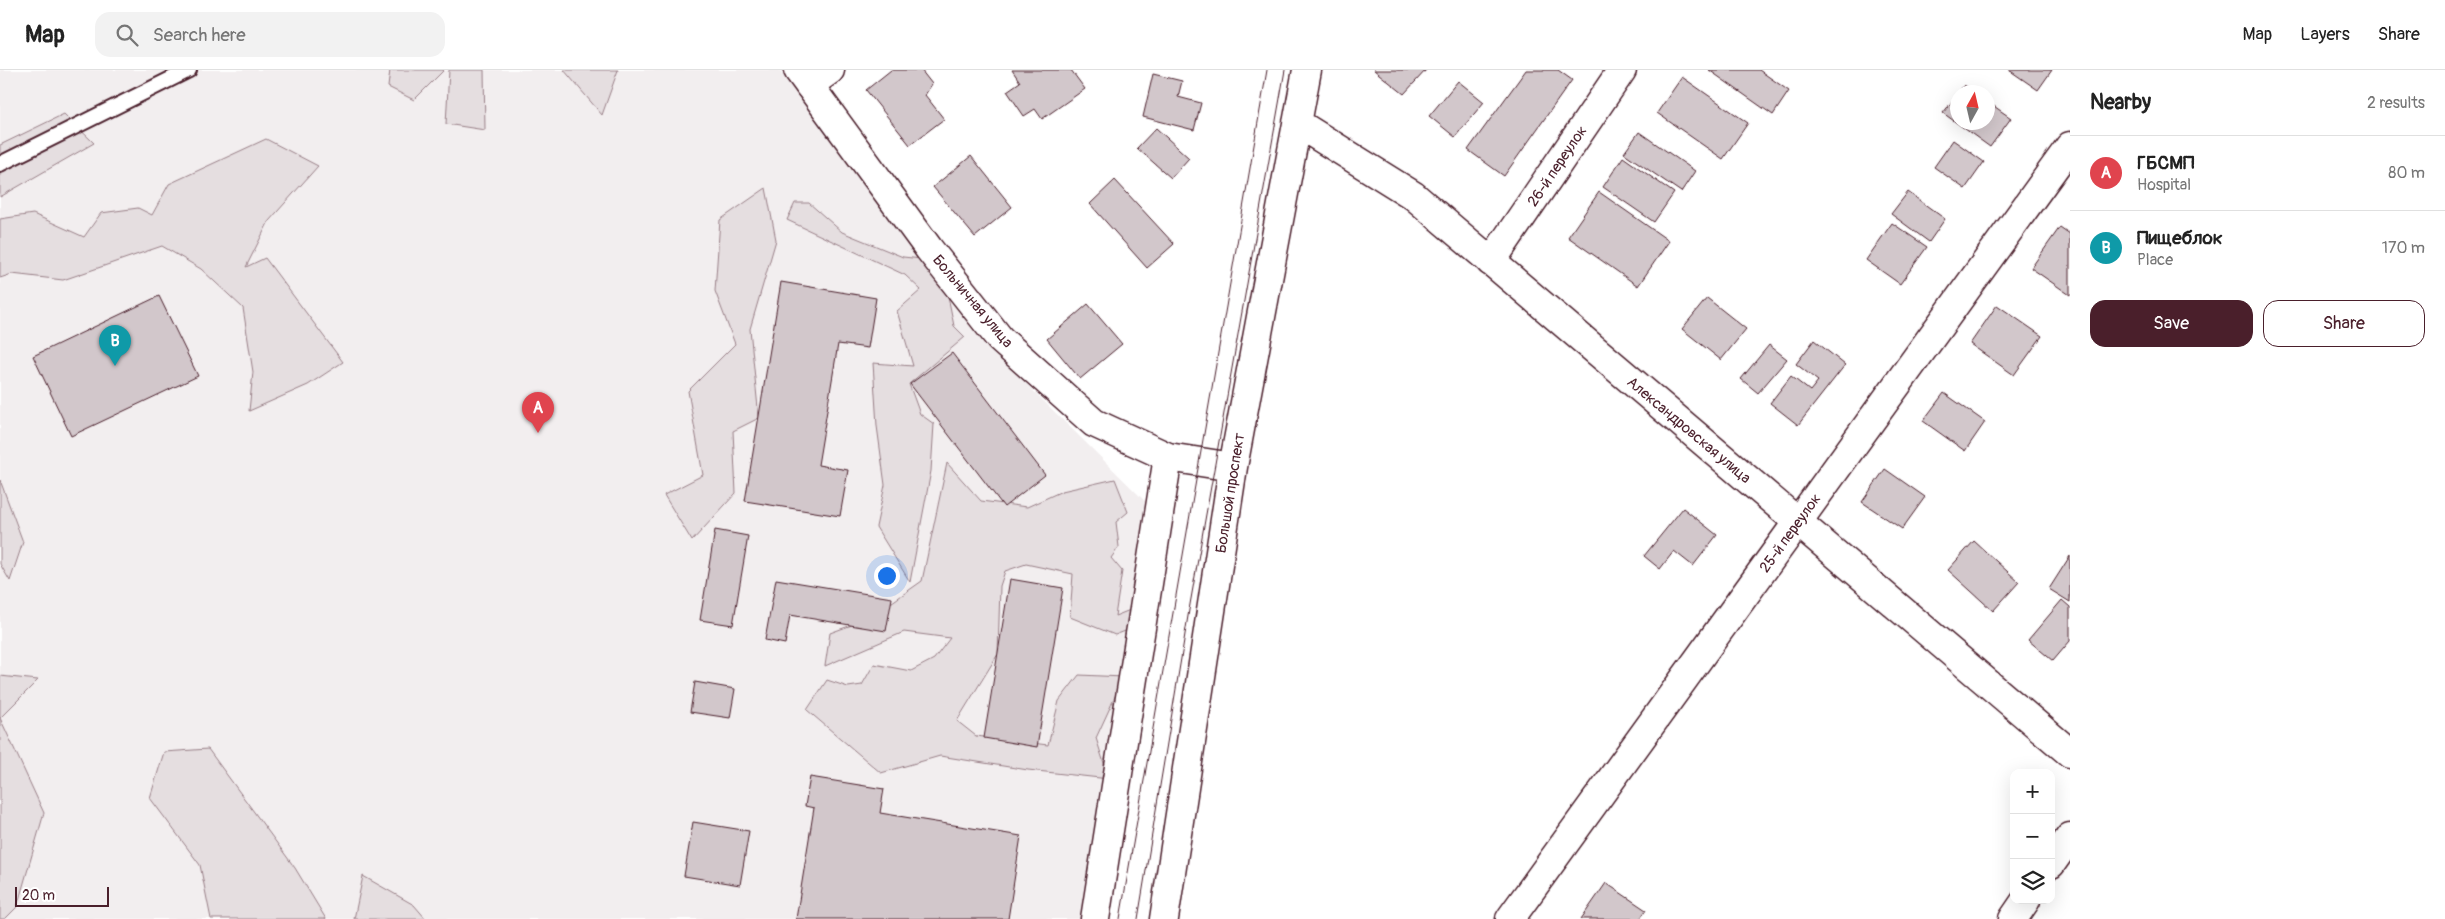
<!DOCTYPE html>
<html lang="en">
<head>
<meta charset="utf-8">
<style>
	:root { --surface:#fff; --page:#f2f2f2; --text:#222; --muted:#767676; --line:#e0e0e0; --accent:#4a1f2b }
	body { margin:0; font-family:Pangolin,sans-serif; background:var(--page); color:var(--text) }
	.controls { position:absolute; right:15px; bottom:15px; display:grid; overflow:hidden; border-radius:10px; box-shadow:0 5px 20px #0002 }
	.controls button { width:45px; height:45px; display:grid; place-items:center; padding:0; border:0; border-bottom:1px solid var(--line); background:var(--surface); color:var(--text); font:25px sans-serif }
	.compass { position:absolute; left:1950px; top:15px; width:45px; height:45px; border-radius:50%; background:var(--surface); box-shadow:0 5px 20px #0002; rotate:8deg }
	.scale { position:absolute; left:15px; bottom:12px; width:94px; box-sizing:border-box; padding-left:5px; border:2px solid #4a1f2b; border-top:0; font-size:14px; line-height:18px; white-space:nowrap; color:#4a1f2b; -webkit-text-stroke:4px #fff; paint-order:stroke }
	.you { position:absolute; left:886px; top:505px; width:18px; height:18px; margin:-12px; border:4px solid #fff; border-radius:50%; background:#1a73e8; box-shadow:0 0 0 8px #1a73e833 }
	.badge { display:grid; place-items:center; width:32px; height:32px; border-radius:50%; background:var(--accent); color:#fff; font-size:16px; font-weight:700 }
	.pin { position:absolute; translate:-50% -41px; filter:drop-shadow(0 1px 2px #0008) }
	.pin::after { content:''; position:absolute; top:26px; width:18px; height:15px; background:inherit; clip-path:polygon(0 0,100% 0,50% 100%) }
	.list { margin:0; padding:0; list-style:none }
	h2 { display:flex; justify-content:space-between; align-items:center; height:65px; margin:0; padding:0 20px; font-size:21px }
	h2 small { font-size:16px; font-weight:400; color:var(--muted) }
	.list li { display:grid; grid-template-columns:32px 1fr auto; gap:15px; align-items:center; box-sizing:border-box; height:75px; padding:0 20px; border-top:1px solid var(--line) }
	.list b { display:block; font-size:19px; white-space:nowrap }
	.list p { margin:0; font-size:16px; white-space:nowrap; color:var(--muted) }
	.list em { font-size:16px; font-style:normal; color:var(--muted) }
	.actions { display:flex; gap:10px; padding:15px 20px }
	.actions a { flex:1; padding:11px 0; border:1px solid var(--accent); border-radius:15px; text-align:center; font-size:18px; color:var(--accent) }
	.actions .main { background:var(--accent); color:#fff }
	.icon { flex:none; width:28px; height:28px; fill:none; stroke:currentColor; stroke-width:2; stroke-linecap:round; stroke-linejoin:round }
	.map { position:relative; flex:none; width:2070px; height:849px; overflow:hidden }
	header { display:flex; align-items:center; gap:30px; box-sizing:border-box; height:70px; padding:0 25px; background:var(--surface); border-bottom:1px solid var(--line) }
	header strong { font-size:24px }
	nav { display:flex; gap:28px; margin-inline-start:auto; font-size:18px }
	.search { width:350px; height:45px; background:var(--page); display:flex; align-items:center; gap:12px; box-sizing:border-box; padding:0 18px; border-radius:15px; color:var(--muted); font-size:19px }
	main { display:flex }
	aside { flex:1; background:var(--surface) }
	.map>svg:first-child { display:block }
	.built { fill:#f2eeef }
	.green { fill:#e5dee0; stroke:#987e86 }
	.building { fill:#d2c7cb; stroke:#4a1f2b }
	.lines { fill:none; stroke-linecap:round; stroke-linejoin:round }
	.lane-casing { stroke:#4a1f2b; stroke-width:18 }
	.street-casing { stroke:#4a1f2b; stroke-width:31 }
	.secondary-casing { stroke:#4a1f2b; stroke-width:31 }
	.lane { stroke:#fff; stroke-width:14 }
	.street { stroke:#fff; stroke-width:28 }
	.secondary { stroke:#fff; stroke-width:28 }
	.tram { stroke:#4a1f2b; stroke-width:1 }
	.labels { text-anchor:middle; stroke-width:5; stroke-linejoin:round; paint-order:stroke }
	.street-label { font-size:15px; fill:#4a1f2b; stroke:#fff }
</style>
</head>
<body>
<header>
<strong>Map</strong>
<div class="search"><svg class="icon" aria-label="search" viewBox="0 0 24 24"><circle cx="10" cy="10" r="6"/><path d="M15 15l6 6"/></svg>Search here</div>
<nav><a>Map</a><a>Layers</a><a>Share</a></nav>
</header>
<main>
<div class="map">
<svg width="2070" height="849" viewBox="0 0 2070 849">
	<rect width="100%" height="100%" fill="#fff"/>
	<filter id="ink" filterUnits="userSpaceOnUse"><feTurbulence type="fractalNoise" baseFrequency=".02" numOctaves="2"/><feDisplacementMap in="SourceGraphic" scale="10" xChannelSelector="R" yChannelSelector="G"/><feConvolveMatrix kernelMatrix="1 2 1 2 8 2 1 2 1" color-interpolation-filters="sRGB"/></filter>
	<g filter="url(#ink)">
		<path class="built" d="M0,0H779L996,284L1156,442L1092,849H0Z"/>
		<path class="green" d="M390,0H444L414,30L388,17Z
			M449,0H484L485,60L446,54Z
			M564,0H618L602,45Z
			M64,44L94,73L0,127V75Z
			M266,69L318,96L269,151L246,197L265,188L343,292L308,315L249,341L253,302L243,238L201,199L162,176L63,210L12,204L0,208V149L33,144L84,167L101,143L138,138L152,145L169,114Z
			M766,118L776,170L750,259L759,348L733,361L736,423L692,471L664,425L703,405L688,321L735,274L715,221L720,150Z
			M795,133H809L842,162L903,187L941,191L954,256L965,267L909,314L920,344L934,354L931,401L910,512L876,457L885,415L877,356L873,293L913,296L897,241L921,220L905,205L787,150Z
			M947,393L981,431L1027,437L1062,421L1115,409L1128,442L1116,452L1119,477L1111,488L1122,501L1115,546L1135,538L1128,560L1115,565L1070,547L1073,504L1026,494L1005,501L1000,516L998,584L957,651L976,666L1048,675L1059,631L1079,605L1124,607L1096,668L1109,709L1028,700L940,686L881,703L807,640L827,610L848,617L862,615L874,594L911,601L934,589L950,568L904,562L825,596L830,563L868,549L922,511Z
			M0,410L23,472L10,511L0,494Z
			M0,606L38,610L0,648L44,743L17,837L5,849H0Z
			M208,679L295,798L326,849H211L200,795L150,728L164,682Z
			M363,806L414,835L426,849H354Z"/>
		<path class="building" d="M891,0H921L932,14L925,25L944,49L910,75L866,20Z
			M1012,0H1071L1085,19L1042,49L1035,39L1024,46L1007,21L1020,12Z
			M1374,0H1426L1404,24Z
			M1526,0H1558L1572,10L1504,106L1468,80Z
			M1709,0H1759L1789,21L1773,45Z
			M2009,0H2052L2038,20Z
			M1153,4L1182,11L1178,27L1201,33L1194,60L1143,47Z
			M1682,7L1748,53L1723,89L1657,43Z
			M1458,11L1484,32L1455,67L1429,46Z
			M1964,15L1975,22H1959Z
			M1958,24V52H1988V32L2011,48L1990,77L1943,43Z
			M1156,58L1189,88L1171,108L1137,78Z
			M1639,62L1695,101L1681,122L1624,83Z
			M1953,70L1984,92L1965,119L1934,97Z
			M971,86L1012,137L975,167L933,117Z
			M1623,87L1674,123L1654,152L1603,117Z
			M1115,110L1174,174L1147,198L1090,134Z
			M1599,122L1669,171L1638,216L1568,167Z
			M1908,122L1945,149L1929,172L1891,144Z
			M1892,153L1927,177L1900,214L1866,190Z
			M2060,157L2070,164V225L2031,198Z
			M781,212L876,228L868,278L838,274L818,395L848,400L840,446L745,431Z
			M159,226L198,306L71,366L33,286Z
			M1707,228L1746,259L1721,290L1682,259Z
			M1088,234L1122,274L1080,309L1047,269Z
			M1997,235L2042,266L2014,305L1970,274Z
			M1814,270L1845,295L1798,355L1770,333L1791,306L1810,321L1818,311L1796,294Z
			M1769,275L1787,289L1758,323L1741,309Z
			M952,283L1045,405L1004,437L910,314Z
			M1944,323L1985,352L1965,381L1923,351Z
			M1885,399L1925,427L1902,459L1862,432Z
			M1683,438L1717,465L1693,496L1674,481L1660,499L1644,486Z
			M715,460L748,466L733,555L700,550Z
			M1974,471L2019,512L1993,541L1948,500Z
			M2070,486V532L2049,519Z
			M776,509L892,528L886,561L790,545L785,574L765,570Z
			M1010,509L1063,518L1037,677L984,668Z
			M2062,530L2070,537V571L2053,591L2028,570Z
			M695,612L735,619L730,648L690,642Z
			M810,707L884,719L880,743L1021,766L1008,849H796L814,738L805,736Z
			M693,752L749,761L740,815L684,806Z
			M1606,813L1646,840L1640,849H1581Z"/>
		<g class="lines">
			<g class="lane-casing">
				<path id="lane" d="M0,94L189,0"/>
			</g>
			<g class="street-casing">
				<path id="street" d="M809,15L830,0
					M1491,192L1622,0
					M2051,794L2070,767
					M1095,849L1168,387
					M1510,849L2070,76
					M2013,849L2026,830"/>
			</g>
			<g class="secondary-casing">
				<path id="secondary" d="M798,0L929,179L1000,269L1094,353L1168,387L1233,397
					M1297,53L1414,126L2070,683
					M1164,849L1233,397L1307,0"/>
			</g>
			<use href="#lane" class="lane"/>
			<use href="#street" class="street"/>
			<use href="#secondary" class="secondary"/>
			<path class="tram" d="M1120,849L1267,0
				M1138,849L1189,540L1285,0"/>
		</g>
	</g>
	<g class="labels">
		<g class="street-label">
			<text transform="translate(1557 96) rotate(-56)" y="5">26-й переулок</text>
			<text transform="translate(973 231) rotate(50)" y="5">Больничная улица</text>
			<text transform="translate(1689 360) rotate(40)" y="5">Александровская улица</text>
			<text transform="translate(1230 423) rotate(-81)" y="5">Большой проспект</text>
			<text transform="translate(1790 463) rotate(-54)" y="5">25-й переулок</text>
		</g>
	</g>
</svg>
<div class="controls">
<button>+</button>
<button>−</button>
<button><svg class="icon" aria-label="layers" viewBox="0 0 24 24"><path d="M12 4l9 5-9 5-9-5zM3 14l9 5 9-5"/></svg></button>
</div>
<svg class="compass" viewBox="-18 -18 36 36"><path d="M0-13l5 13h-10z" fill="#e53935"/><path d="M0 13l5-13h-10z" fill="#767676"/></svg>
<div class="scale">20 m</div>
<div class="you"></div>
<div class="pin badge" style="left:538px;top:363px;background:#e0444e">A</div>
<div class="pin badge" style="left:115px;top:296px;background:#0f9aa8">B</div>
</div>
<aside>
<h2>Nearby<small>2 results</small></h2>
<ul class="list">
<li><span class="badge" style="background:#e0444e">A</span><div><b>ГБСМП</b><p>Hospital</p></div><em>80 m</em></li>
<li><span class="badge" style="background:#0f9aa8">B</span><div><b>Пищеблок</b><p>Place</p></div><em>170 m</em></li>
</ul>
<div class="actions"><a class="main">Save</a><a>Share</a></div>
</aside>
</main>
</body>
</html>
